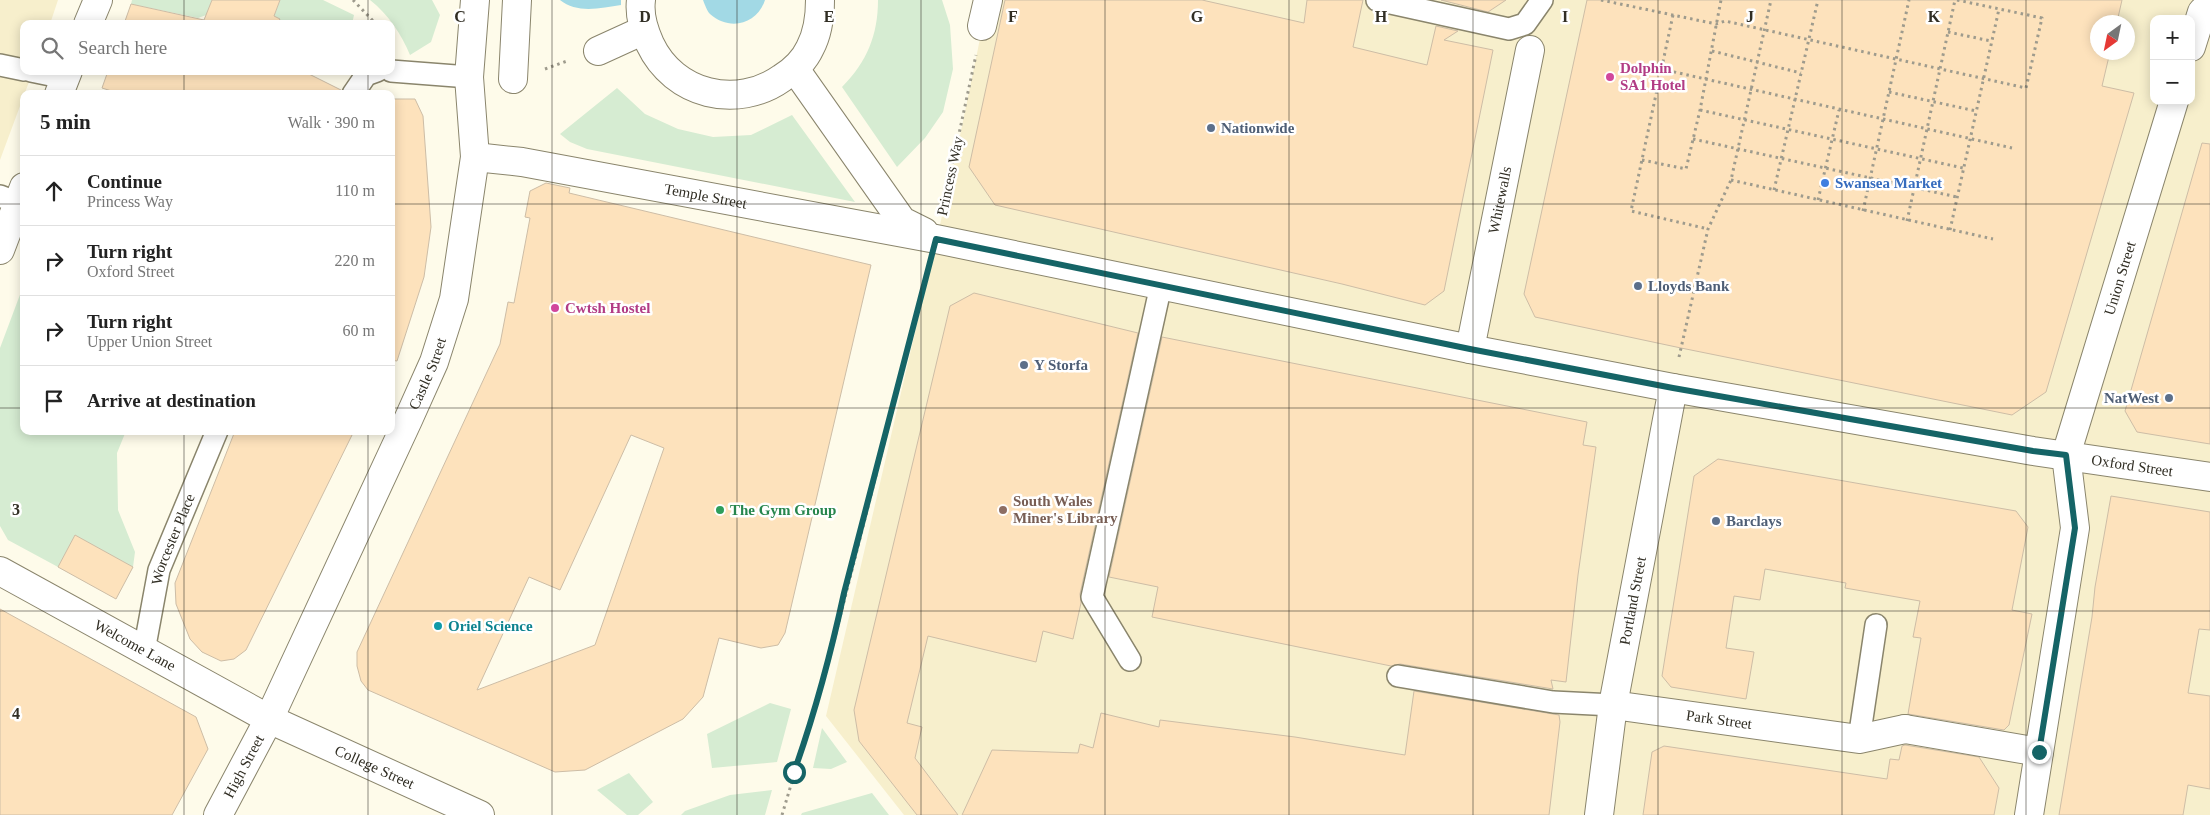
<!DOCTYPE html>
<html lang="en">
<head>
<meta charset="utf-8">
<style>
	:root { --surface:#fff; --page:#f6f6f6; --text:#222; --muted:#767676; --line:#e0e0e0 }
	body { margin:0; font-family:"Times New Roman",serif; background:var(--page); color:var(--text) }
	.controls { position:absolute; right:15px; top:15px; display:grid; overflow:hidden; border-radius:10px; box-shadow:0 2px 12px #0003 }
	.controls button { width:45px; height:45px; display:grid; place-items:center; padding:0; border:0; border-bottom:1px solid var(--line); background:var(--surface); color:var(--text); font:25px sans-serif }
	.compass { position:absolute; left:2090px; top:15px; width:45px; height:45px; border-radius:50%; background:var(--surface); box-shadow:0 2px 12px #0003; rotate:213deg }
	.stop { position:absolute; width:15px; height:15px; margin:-11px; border:4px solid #156466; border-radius:50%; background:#fff }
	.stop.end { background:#156466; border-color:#fff; box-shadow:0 1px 5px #0008 }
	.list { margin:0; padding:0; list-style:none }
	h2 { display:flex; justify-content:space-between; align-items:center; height:65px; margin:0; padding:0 20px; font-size:21px }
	h2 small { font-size:16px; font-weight:400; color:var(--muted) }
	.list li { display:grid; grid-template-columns:32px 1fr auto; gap:15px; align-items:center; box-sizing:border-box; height:70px; padding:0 20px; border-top:1px solid var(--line) }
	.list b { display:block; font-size:19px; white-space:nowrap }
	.list p { margin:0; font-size:16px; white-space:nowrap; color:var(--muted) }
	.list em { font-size:16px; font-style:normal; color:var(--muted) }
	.icon { flex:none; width:28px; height:28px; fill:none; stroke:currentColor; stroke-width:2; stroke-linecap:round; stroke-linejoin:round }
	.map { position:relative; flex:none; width:2210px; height:815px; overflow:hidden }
	.search { position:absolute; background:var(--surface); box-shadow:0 2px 12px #0003; left:20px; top:20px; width:375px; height:55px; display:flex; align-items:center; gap:12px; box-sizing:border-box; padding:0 18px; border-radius:10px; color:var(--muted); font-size:19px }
	.panel { position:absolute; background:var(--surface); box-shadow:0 2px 12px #0003; left:20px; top:90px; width:375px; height:345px; border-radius:10px }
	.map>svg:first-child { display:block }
	.built { fill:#f7efcc; fill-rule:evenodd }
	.green { fill:#d6ecd2 }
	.water { fill:#a2d9e5 }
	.building { fill:#fde2bc; stroke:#cdbda6; fill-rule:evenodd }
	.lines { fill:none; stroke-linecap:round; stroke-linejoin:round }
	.service-casing { stroke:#8a856c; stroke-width:24 }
	.pedestrian-casing { stroke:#8a856c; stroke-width:30 }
	.minor-casing { stroke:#8a856c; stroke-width:30 }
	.tertiary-casing { stroke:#8a856c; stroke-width:30 }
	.secondary-casing { stroke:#8a856c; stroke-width:30 }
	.path { stroke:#9e9b8d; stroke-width:3; stroke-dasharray:2.5 4; stroke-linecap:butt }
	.service { stroke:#fff; stroke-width:21 }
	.pedestrian { stroke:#fff; stroke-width:28 }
	.minor { stroke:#fff; stroke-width:28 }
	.tertiary { stroke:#fff; stroke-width:28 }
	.secondary { stroke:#fff; stroke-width:28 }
	.route { stroke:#156466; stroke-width:6 }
	.grid { fill:none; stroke:#312e24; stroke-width:1; stroke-opacity:0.55 }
	.hotel-dot { fill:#d1479c; stroke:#fff; stroke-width:2 }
	.service-dot { fill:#5c6f8a; stroke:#fff; stroke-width:2 }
	.shop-dot { fill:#3f7fe0; stroke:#fff; stroke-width:2 }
	.leisure-dot { fill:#2e9e5b; stroke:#fff; stroke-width:2 }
	.education-dot { fill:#8d6e63; stroke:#fff; stroke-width:2 }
	.culture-dot { fill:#0f9aa8; stroke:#fff; stroke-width:2 }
	.labels { text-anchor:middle; stroke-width:5; stroke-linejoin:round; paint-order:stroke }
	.hotel-label { font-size:15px; font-weight:bold; fill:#b23c85; stroke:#fff; text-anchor:start }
	.service-label { font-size:15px; font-weight:bold; fill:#4e5e75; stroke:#fff; text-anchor:start }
	.street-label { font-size:15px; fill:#312e24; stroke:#fff }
	.shop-label { font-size:15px; font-weight:bold; fill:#366cbe; stroke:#fff; text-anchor:start }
	.education-label { font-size:15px; font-weight:bold; fill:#785e54; stroke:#fff; text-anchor:start }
	.leisure-label { font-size:15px; font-weight:bold; fill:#27864d; stroke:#fff; text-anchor:start }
	.culture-label { font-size:15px; font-weight:bold; fill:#0d838f; stroke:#fff; text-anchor:start }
	.grid-label { font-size:16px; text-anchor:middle; font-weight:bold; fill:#312e24; stroke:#fff; stroke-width:5; stroke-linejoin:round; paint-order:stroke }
</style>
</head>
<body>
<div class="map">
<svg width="2210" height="815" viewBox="0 0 2210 815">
	<rect width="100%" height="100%" fill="#fefbea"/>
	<path class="built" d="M0,0H58L50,24H24V71H33L0,160Z
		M988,0H2210V815H904L826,716L955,160ZM2154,19H2191V101H2154ZM2098,22H2128V52H2098Z"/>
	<path class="green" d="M132,0H212L209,14L198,18L131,4Z
		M280,0H323L354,15L352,24H277L280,19L274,16Z
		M370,0H432L440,15L431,42L410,55C402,35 388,14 370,0Z
		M878,0H942L950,25L953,69L943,112L925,138L897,167L842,87C867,62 878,35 878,0Z
		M617,88L645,114L678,129L713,137L751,135L792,115L855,202L587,149L570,142L560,134Z
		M24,284V431H126L117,453L118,510L135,552L133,567L75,536L58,567L8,540L0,526V348Z
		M770,703L791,709L777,762L712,768L707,734Z
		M822,728L847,762L831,769L813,768Z
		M629,773L653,802L638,815H627L597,790Z
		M772,790L765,815H681L685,811L730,795Z
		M872,793L889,815H801L802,813Z"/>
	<path class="water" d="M560,0H621V5C601,8 577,14 560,0Z
		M703,0H765C757,25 729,31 710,14C707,11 705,5 703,0Z"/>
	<path class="building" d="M212,0H280L274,16L280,19L277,24H124L131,4L204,20Z
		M1005,0H1202L1304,23L1307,0H1363L1353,47L1427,65L1436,26L1458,31L1444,40L1493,50L1444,291L1425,305L1342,284L995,205L969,167Z
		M1441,0H1506L1488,12Z
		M1587,0H2122L2117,22H2098V52H2110L2102,86L2134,93L2046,392L2012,415L1681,348L1535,317L1524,294Z
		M108,71H303L341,90V94H121L102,88Z
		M391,99H415L423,116L431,227L424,277L397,361L391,360Z
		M2202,143L2210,144V444L2137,432L2125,411Z
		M546,183L570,188L569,193L871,265L785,633L778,645L761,648L719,638L703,697L683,719L585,770L555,772L368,690L361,681L357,666V652L500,344L508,302L514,303L530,218L525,217L530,191ZM631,435L664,448L595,645L477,690L529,577L560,590Z
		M974,293L1138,333L1080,594L1081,603L1073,639L1043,631L1036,662L928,636L907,723L922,727L915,758L958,815H917L859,741L854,710L950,306Z
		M1162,337L1587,422L1583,445L1596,447L1578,575L1566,682L1551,680L1553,689L1400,664L1391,666L1152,617L1158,587L1109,577Z
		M235,431H354L246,650L234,659L221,661L202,652L190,639L176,604L175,583Z
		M1718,459L2016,511L2028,527L2012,610L2032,614L2009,725L2004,730L1908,714L1921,638L1913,637L1920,601L1845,588L1846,583L1765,569L1760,600L1734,596L1726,648L1754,652L1746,699L1671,687L1662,676L1694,476Z
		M2111,496L2210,512V630L2199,629L2188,693L2210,696V789L2188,785L2183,815H2059L2092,617L2095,587Z
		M75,535L133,567L116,599L58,567Z
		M0,609L196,717L208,749L172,815H0Z
		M1414,691L1559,715L1560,722L1549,815H962L992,750L1078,753L1080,744L1093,748L1101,713L1159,727L1160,720L1295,737L1405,755Z
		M1905,745L1979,757L1999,788L1994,815H1643L1652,752L1664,746L1887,779L1890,759L1899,760L1902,746Z"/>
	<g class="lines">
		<g class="service-casing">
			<g id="service">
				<path d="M1377,0L1509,29L1525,24L1542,0"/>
				<path d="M0,65L24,70"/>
				<path d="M31,71L65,78"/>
				<path d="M391,71L469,77"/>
				<path d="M353,94L366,75L377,71"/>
				<path d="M0,196L18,203"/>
				<path id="s1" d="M144,651L159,570L217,431"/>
				<path d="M1130,660L1092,597L1161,285"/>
				<path d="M1398,676L1553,702L1613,705"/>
				<path d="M1859,739L1876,625"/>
			</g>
		</g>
		<g class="pedestrian-casing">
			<g id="pedestrian">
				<path d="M641,0C639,15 644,31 650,44C674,95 737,110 782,78C793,71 804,61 810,48C818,33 820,17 820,0"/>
				<path d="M982,26L988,0"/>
				<path d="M2191,47L2202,12L2210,4"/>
				<path d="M598,51L644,30"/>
				<path d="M795,69L902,221L924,232"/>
				<path d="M513,79L517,0"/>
				<path id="s2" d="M475,157L522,162L936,239L1470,349L1673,388L2033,451L2210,477"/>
				<path id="s3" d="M1470,349L1530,50"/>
				<path id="s4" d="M1613,705L1673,388"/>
				<path d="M1905,729L2039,752"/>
				<path id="s5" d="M2029,815L2075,528L2066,455L2174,101"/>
			</g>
		</g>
		<g class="minor-casing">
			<g id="minor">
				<path id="s6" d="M1599,815L1613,705L1859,739L1905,729"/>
			</g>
		</g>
		<g class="tertiary-casing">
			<g id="tertiary">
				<path d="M88,24L98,0"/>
				<path d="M59,94L68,71"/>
				<path d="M0,250L24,187"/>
				<path id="s7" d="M0,571L269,719"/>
			</g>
		</g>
		<g class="secondary-casing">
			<g id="secondary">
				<path id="s8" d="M269,719L480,815"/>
				<path id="s9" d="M218,815L269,719L408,420L434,362L454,299L475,157L469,77L475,0"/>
			</g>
		</g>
		<path class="path" d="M353,0L376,24
			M1601,0L1716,24L1725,21L2026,88L2042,18L1957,0
			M1673,15L1631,211L1708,229
			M1948,32L1991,41
			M1712,51L1801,73
			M545,69L567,61
			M1661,69L2012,148
			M1889,92L1976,111
			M1700,110L1963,168
			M1693,139L1957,197
			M1642,160L1686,169L1700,110L1721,0
			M1731,180L1993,239
			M1774,190L1818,0
			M1818,200L1839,110
			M943,208L976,55
			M1863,211L1909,0
			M1907,221L1955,0
			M1950,230L1999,9
			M1679,357L1708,229L1731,180L1771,0
			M782,815L834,641L928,270"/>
		<use href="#service" class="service"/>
		<use href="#pedestrian" class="pedestrian"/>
		<use href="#minor" class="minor"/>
		<use href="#tertiary" class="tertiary"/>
		<use href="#secondary" class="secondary"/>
	</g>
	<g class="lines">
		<path class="route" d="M794,772C815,713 831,653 844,593L936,239L1470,349L1673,388L2033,451L2066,455L2075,528L2039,752"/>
	</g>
	<path class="grid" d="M184,0V24M368,0V24M552,0V815M737,0V815M921,0V815M1105,0V815M1289,0V815M1473,0V815M1658,0V815M1842,0V815M2026,0V815M184,71V94M368,71V94M0,204H24M391,204H2210M0,408H24M391,408H2210M184,431V815M368,431V815M0,611H2210"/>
	<g class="hotel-dot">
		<circle cx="1610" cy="77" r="5"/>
		<circle cx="555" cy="308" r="5"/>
	</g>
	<g class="service-dot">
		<circle cx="1211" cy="128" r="5"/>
		<circle cx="1638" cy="286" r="5"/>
		<circle cx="1024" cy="365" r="5"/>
		<circle cx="2169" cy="398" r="5"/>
		<circle cx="1716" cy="521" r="5"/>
	</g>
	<circle class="shop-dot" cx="1825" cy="183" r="5"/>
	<circle class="leisure-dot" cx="720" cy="510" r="5"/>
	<circle class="education-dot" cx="1003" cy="510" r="5"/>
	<circle class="culture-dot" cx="438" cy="626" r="5"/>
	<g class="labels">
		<g class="hotel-label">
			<text x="1620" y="73">Dolphin<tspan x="1620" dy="17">SA1 Hotel</tspan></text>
			<text x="565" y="313">Cwtsh Hostel</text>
		</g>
		<g class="service-label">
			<text x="1221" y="133">Nationwide</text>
			<text x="1648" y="291">Lloyds Bank</text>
			<text x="1034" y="370">Y Storfa</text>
			<text x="2159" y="403" text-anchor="end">NatWest</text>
			<text x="1726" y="526">Barclays</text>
		</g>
		<g class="street-label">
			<text transform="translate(950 176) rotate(-78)" y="5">Princess Way</text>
			<text dy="5" stroke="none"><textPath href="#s2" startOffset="234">Temple Street</textPath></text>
			<text dy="5" stroke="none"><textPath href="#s3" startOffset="152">Whitewalls</textPath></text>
			<text dy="5" stroke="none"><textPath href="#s5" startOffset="549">Union Street</textPath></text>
			<text dy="5" stroke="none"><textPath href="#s9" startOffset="489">Castle Street</textPath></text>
			<text dy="5" stroke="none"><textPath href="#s2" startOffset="1686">Oxford Street</textPath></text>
			<text dy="5" stroke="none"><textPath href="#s1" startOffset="116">Worcester Place</textPath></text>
			<text dy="5" stroke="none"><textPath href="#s4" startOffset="106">Portland Street</textPath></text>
			<text dy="5" stroke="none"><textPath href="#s7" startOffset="154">Welcome Lane</textPath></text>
			<text dy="5" stroke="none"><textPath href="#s6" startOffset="218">Park Street</textPath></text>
			<text dy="5" stroke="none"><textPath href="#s9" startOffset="55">High Street</textPath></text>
			<text dy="5" stroke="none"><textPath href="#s8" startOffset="116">College Street</textPath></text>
		</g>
		<g class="shop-label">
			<text x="1835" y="188">Swansea Market</text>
		</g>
		<g class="education-label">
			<text x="1013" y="506">South Wales<tspan x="1013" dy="17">Miner's Library</tspan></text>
		</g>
		<g class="leisure-label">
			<text x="730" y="515">The Gym Group</text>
		</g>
		<g class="culture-label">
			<text x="448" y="631">Oriel Science</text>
		</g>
	</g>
	<g class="grid-label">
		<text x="460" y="22">C</text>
		<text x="645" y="22">D</text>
		<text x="829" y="22">E</text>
		<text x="1013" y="22">F</text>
		<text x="1197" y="22">G</text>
		<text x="1381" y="22">H</text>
		<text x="1565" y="22">I</text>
		<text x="1750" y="22">J</text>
		<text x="1934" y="22">K</text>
		<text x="16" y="515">3</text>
		<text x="16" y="719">4</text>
	</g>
</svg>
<div class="controls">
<button>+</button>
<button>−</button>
</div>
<svg class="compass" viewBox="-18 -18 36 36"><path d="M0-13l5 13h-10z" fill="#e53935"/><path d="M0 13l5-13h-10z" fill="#767676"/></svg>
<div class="stop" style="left:794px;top:772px"></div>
<div class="stop end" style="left:2039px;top:752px"></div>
<div class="search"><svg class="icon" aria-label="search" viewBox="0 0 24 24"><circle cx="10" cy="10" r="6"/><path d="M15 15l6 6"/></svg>Search here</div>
<section class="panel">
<h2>5 min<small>Walk · 390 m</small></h2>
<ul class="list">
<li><svg class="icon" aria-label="ahead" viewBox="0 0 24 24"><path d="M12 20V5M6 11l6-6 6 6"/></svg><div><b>Continue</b><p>Princess Way</p></div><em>110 m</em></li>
<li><svg class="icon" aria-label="right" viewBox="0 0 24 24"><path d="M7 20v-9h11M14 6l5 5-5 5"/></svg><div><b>Turn right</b><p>Oxford Street</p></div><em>220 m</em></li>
<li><svg class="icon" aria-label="right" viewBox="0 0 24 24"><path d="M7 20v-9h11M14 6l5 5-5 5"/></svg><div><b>Turn right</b><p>Upper Union Street</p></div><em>60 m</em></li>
<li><svg class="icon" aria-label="arrive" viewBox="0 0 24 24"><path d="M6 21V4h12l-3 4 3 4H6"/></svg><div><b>Arrive at destination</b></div></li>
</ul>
</section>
</div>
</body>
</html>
